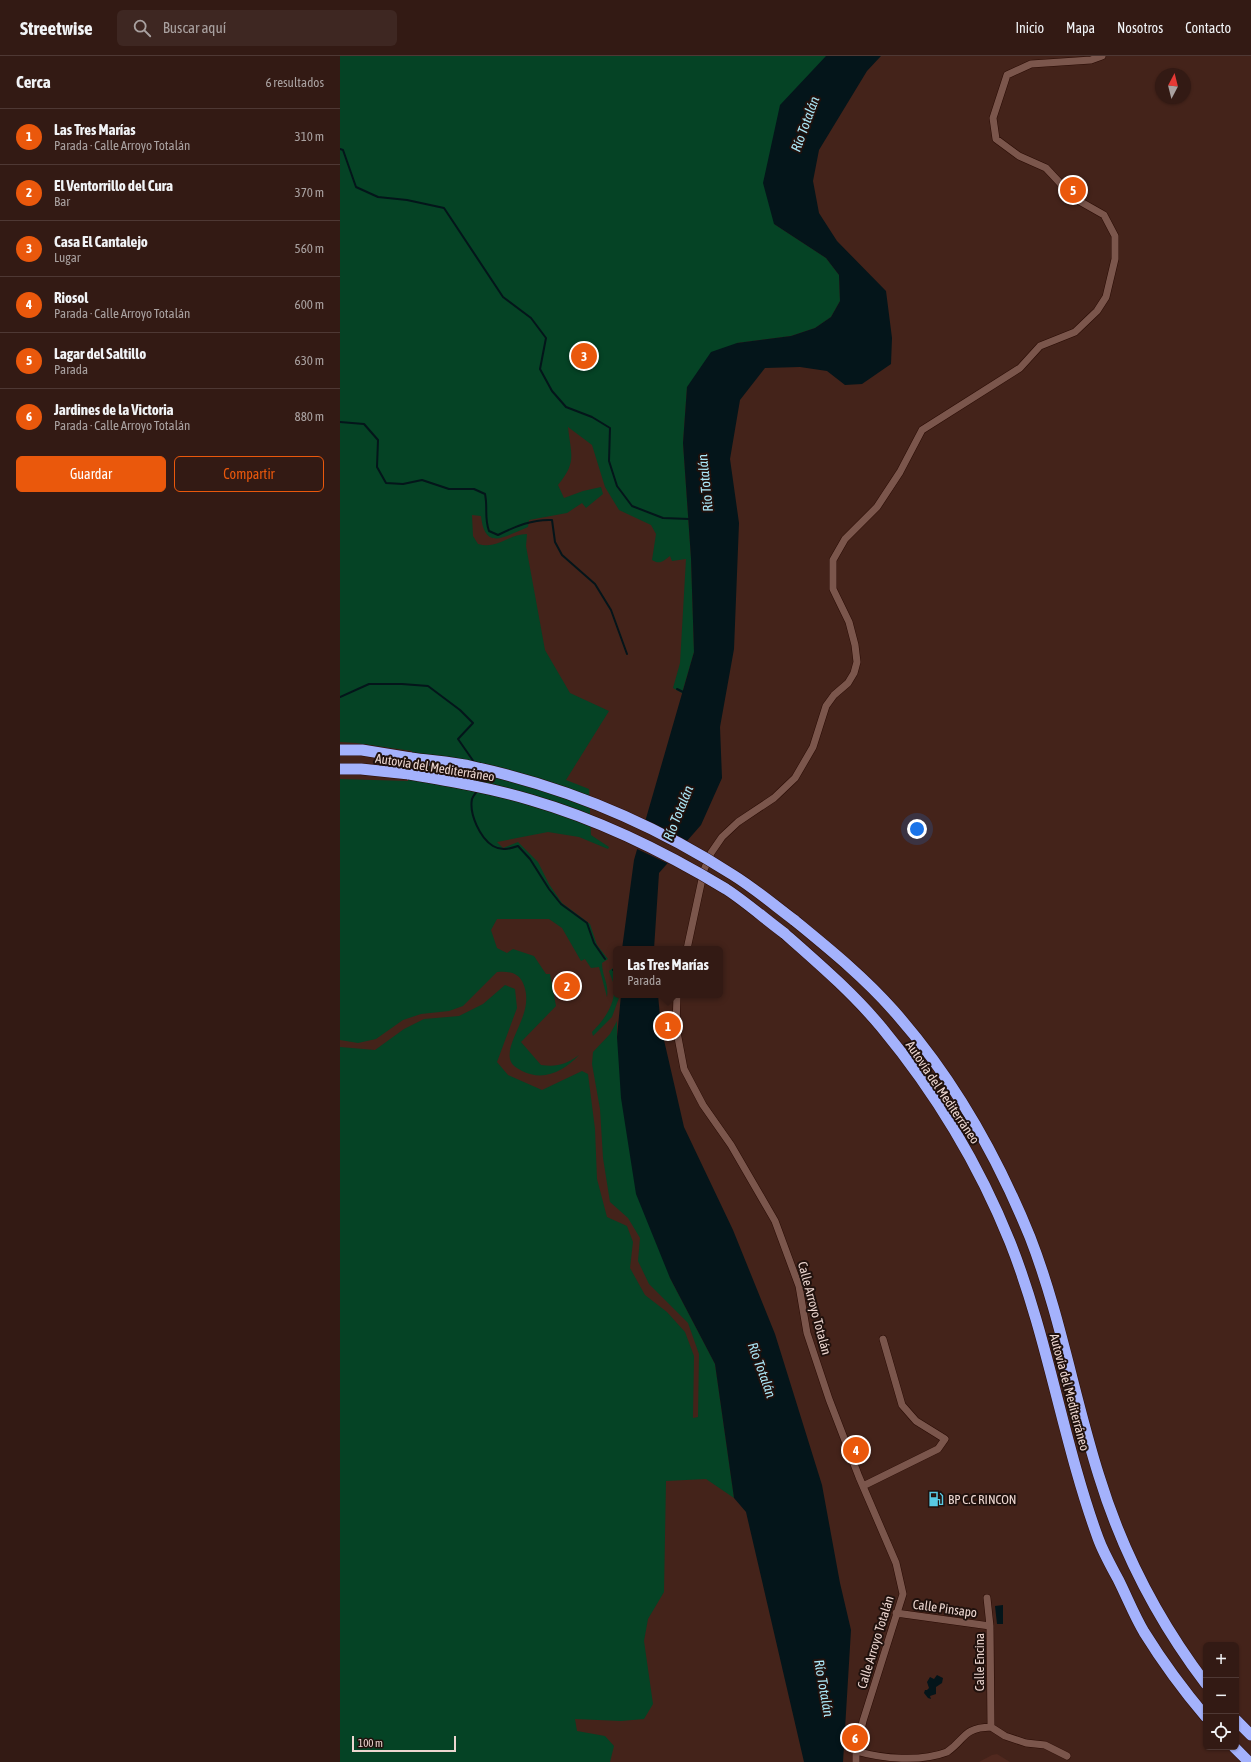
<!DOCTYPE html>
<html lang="es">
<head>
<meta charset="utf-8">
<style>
	:root { --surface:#331a14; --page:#3e2722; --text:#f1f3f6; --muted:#a9a1a0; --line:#4e3834; --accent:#ea580c }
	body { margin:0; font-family:"Asap Condensed",sans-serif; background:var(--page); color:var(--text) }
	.controls { position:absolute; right:12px; bottom:12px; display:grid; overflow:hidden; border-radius:6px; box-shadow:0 1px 3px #0004 }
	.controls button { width:36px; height:36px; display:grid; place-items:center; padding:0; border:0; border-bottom:1px solid var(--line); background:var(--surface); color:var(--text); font:20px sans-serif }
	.compass { position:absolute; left:815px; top:12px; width:36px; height:36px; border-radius:50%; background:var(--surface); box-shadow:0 1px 3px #0004; rotate:7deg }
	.scale { position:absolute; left:12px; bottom:10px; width:104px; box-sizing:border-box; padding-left:4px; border:2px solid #ecd6d0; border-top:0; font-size:11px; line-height:14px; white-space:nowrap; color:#ecd6d0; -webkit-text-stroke:3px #20110d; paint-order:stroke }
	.you { position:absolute; left:577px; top:773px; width:14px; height:14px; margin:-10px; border:3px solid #fff; border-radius:50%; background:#1a73e8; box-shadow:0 0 0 6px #1a73e833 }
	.badge { display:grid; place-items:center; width:26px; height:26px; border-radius:50%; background:var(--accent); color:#fff; font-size:13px; font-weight:700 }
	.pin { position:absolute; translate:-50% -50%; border:2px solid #fff; box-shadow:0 1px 4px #0006 }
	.popup { position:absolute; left:273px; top:890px; width:110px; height:52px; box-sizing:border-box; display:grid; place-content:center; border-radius:6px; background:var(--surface); filter:drop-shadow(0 1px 3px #0005); font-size:13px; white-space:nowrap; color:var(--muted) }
	.popup b { font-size:15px; color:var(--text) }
	.popup::after { content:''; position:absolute; left:50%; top:100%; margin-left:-8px; border:8px solid transparent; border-top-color:var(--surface) }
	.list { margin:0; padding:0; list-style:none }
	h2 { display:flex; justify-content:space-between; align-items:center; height:52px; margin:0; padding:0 16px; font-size:17px }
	h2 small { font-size:13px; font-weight:400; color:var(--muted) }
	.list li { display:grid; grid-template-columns:26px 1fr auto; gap:12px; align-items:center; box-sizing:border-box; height:56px; padding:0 16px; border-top:1px solid var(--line) }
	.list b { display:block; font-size:15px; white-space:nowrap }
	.list p { margin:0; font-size:13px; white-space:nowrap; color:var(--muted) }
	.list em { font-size:13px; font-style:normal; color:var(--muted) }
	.actions { display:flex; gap:8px; padding:12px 16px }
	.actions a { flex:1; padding:9px 0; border:1px solid var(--accent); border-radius:6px; text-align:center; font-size:14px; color:var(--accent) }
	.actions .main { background:var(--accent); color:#fff }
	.icon { flex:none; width:22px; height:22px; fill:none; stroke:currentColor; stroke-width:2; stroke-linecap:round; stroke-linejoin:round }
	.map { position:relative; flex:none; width:911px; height:1706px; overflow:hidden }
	header { display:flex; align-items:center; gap:24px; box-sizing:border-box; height:56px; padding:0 20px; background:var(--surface); border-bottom:1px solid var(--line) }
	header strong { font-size:19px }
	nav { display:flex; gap:22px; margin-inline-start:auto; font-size:14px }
	.search { width:280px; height:36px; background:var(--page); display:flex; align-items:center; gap:10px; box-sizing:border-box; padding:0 14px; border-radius:6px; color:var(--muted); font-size:15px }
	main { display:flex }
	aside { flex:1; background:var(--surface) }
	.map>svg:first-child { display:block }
	.built { fill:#51291f }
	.green { fill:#054325 }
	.water { fill:#04151a }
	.pier { fill:#44231a }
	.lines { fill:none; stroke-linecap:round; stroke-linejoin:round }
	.stream { stroke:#04151a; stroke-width:2 }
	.minor-casing { stroke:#290b04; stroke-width:8 }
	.highway-casing { stroke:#290b04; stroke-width:12 }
	.minor { stroke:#7b564c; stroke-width:7 }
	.highway { stroke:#a4b2fc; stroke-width:11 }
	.highway-bridge-casing { stroke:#290b04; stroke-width:12; stroke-linecap:butt }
	.highway-bridge { stroke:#a4b2fc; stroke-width:11 }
	.labels { text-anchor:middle; stroke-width:4; stroke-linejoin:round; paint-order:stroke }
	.street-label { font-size:13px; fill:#ecd6d0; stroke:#20110d }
	.poi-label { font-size:13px; fill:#ecd6d0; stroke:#20110d; text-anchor:start }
	.water-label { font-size:14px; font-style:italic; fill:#abe6f6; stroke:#20110d }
</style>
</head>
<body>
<header>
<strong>Streetwise</strong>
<div class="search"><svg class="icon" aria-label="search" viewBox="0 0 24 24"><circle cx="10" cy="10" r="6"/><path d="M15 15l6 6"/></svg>Buscar aquí</div>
<nav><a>Inicio</a><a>Mapa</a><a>Nosotros</a><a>Contacto</a></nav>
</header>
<main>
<aside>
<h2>Cerca<small>6 resultados</small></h2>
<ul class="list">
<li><span class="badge">1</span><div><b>Las Tres Marías</b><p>Parada · Calle Arroyo Totalán</p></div><em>310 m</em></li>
<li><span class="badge">2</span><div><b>El Ventorrillo del Cura</b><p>Bar</p></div><em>370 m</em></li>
<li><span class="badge">3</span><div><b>Casa El Cantalejo</b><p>Lugar</p></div><em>560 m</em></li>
<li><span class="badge">4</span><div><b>Riosol</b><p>Parada · Calle Arroyo Totalán</p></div><em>600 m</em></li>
<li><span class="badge">5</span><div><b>Lagar del Saltillo</b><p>Parada</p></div><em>630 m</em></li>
<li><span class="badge">6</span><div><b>Jardines de la Victoria</b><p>Parada · Calle Arroyo Totalán</p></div><em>880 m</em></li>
</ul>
<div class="actions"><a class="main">Guardar</a><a>Compartir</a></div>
</aside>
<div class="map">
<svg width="911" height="1706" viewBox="0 0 911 1706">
	<rect width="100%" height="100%" fill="#44231a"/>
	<path class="built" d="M657,1698L670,1706H639L652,1699Z"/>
	<path class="green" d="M0,0H487L434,168L486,202L499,219L500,245L491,261L475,272L451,280L397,287L347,331L343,387L351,502L354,596L342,637L333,632L340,607L346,503L332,505L330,500C323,505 320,509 312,504L316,478L311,469L279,454L265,431L252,389L228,371C231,399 237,406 218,429L224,442L243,435L261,431L263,438L246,452L242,447L227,457L189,464L188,471C165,480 145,496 141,460L132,459L133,480L138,488C158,494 168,478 187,478L186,490L205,594L230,637L269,655L226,724L249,733L251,779L269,791L268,793L239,781L208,776L157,786L163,792L178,786L198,806L209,828L222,847L250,868L257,889L268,903L262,907C262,921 269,926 267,941L259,911L251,912L245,903L241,905L222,872L209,863H157L151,874L157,892L167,897L173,893L194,900L206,918H210L216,950L181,986L201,1009C217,1011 225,1009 239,999C224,1015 204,1026 182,1015C177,1012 171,1009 170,1003C166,982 196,956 183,927C178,916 168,915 157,916L123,950L109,955L81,958L63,964L36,983L18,987L0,984V723L68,725L72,695L16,687L0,686Z
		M276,910V939H280L272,961L253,980L252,976C264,964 276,948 274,929C273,925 270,919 269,915Z
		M165,929L175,933L177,952L157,1006L168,1019L202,1034L242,1015L248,1018L255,1073L257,1123L267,1161L287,1170L293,1186L290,1212L305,1239L327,1256L345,1276L354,1300L353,1362L358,1361L359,1298L348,1267L309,1228L298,1205L300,1182L288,1162L270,1146L263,1102L260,1053L252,1008L253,996L270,978L277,965V981L330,1222L375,1308L394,1442L366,1423L326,1425L324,1536L308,1563L304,1585L313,1648L304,1663L281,1665L235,1663L237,1675L265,1680L274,1690L270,1706H0V991L35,994L64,973L84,963L119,960L143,948Z"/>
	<path class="water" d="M486,0H541L527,15L479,94L473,125L479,157L497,185L546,235L552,282L551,308L522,328L505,329L487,315L460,311L425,312L400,344L390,403L399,467L394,593L380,671L382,722L361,769L319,817L314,893H282L294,804L354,596L351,502L343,387L347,331L371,296L397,287L451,280L475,272L491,261L500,245L499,219L486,202L434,168L423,127L440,49Z
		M281,939H318L321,971L344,1071L393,1174L435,1278L482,1429L500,1527L511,1574L503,1706H464L406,1456L394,1442L375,1308L330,1222L296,1138L281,1042L277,981Z
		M663,1549V1568H657L655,1550Z
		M597,1619L603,1622L602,1627L596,1631V1638L590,1640L591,1643L588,1642L584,1637L585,1634H587L589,1632L587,1626L590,1621L594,1623Z"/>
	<path class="pier" d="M304,764L349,786L329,808L295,792Z"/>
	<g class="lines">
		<path class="stream" d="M0,93L3,94L16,131L38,141L67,144L104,152L163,241L191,262L206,282L200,313L212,335L226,351L252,361L270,372L269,405L277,430L292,450L323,462L349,463
			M0,366L24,368L38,384L37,411L46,427L63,428L82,424L109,433H134L145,438C148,452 144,461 149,475L158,479C176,470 193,463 212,464L215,486L222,499L255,528L271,554L287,598
			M337,633L343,636
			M0,641L29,628H62L88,630L120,654L133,667L118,683L134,706
			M142,728L146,722L143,718
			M137,735C136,737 133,740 132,743C129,758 140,782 153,790C161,795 169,793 178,790L190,803L209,833L221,848L247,867L254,887L265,903
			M273,914L276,915"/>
		<g class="minor-casing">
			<path id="minor" d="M347,893L364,814L371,797L382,781L398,766L434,742L455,722L473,691L486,650L494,639L508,627L514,617L517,606L515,589L509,566L493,533V504L505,483L537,451L560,416L582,374L680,312L700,290L735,276L757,255L766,241L775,203V180L764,159L734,142L706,112L679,100L656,83L653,62L667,19L691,8L751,4L762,0
				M337,939L336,971L344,1013L363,1049L391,1089L435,1165L459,1230L467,1277L489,1343L519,1421L556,1507L563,1538L523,1665L516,1695V1706
				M523,1430L598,1393L605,1383L576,1365L562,1349L543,1283
				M647,1542L650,1570L651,1671
				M556,1557L650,1570
				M651,1671L665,1680L686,1687L705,1689L727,1700
				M516,1695C543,1703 581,1706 607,1696C626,1683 622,1672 651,1671"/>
		</g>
		<g class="highway-casing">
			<path id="highway" d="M0,694H22L71,702
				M0,713H21L69,718
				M454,864C488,892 523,920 553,954C611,1019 657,1100 690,1181C720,1258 734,1341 759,1420C782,1495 819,1566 866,1628
				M444,877C478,907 513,937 542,972C595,1036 639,1109 670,1186C708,1282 723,1386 758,1482C763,1496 771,1510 778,1523C787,1541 794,1559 804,1576C822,1605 844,1635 866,1661
				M896,1664L911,1679
				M894,1691L909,1706"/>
		</g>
		<use href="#minor" class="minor"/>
		<use href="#highway" class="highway"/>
		<g class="highway-bridge-casing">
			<path id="highway-bridge" d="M71,702C92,705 113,706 134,711C226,731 314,768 393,819C414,832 434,849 454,864
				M69,718C110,725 151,732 191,744C260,764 325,796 386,833C406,846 425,863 444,877"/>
		</g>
		<use href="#highway-bridge" class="highway-bridge"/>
	</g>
	<defs>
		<g id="fuel-bare" transform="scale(1.2)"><path d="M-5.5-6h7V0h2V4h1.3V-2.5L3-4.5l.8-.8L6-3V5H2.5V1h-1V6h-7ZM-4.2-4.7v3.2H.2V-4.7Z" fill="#58c9e3" stroke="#20110d" stroke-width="2.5" paint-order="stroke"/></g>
	</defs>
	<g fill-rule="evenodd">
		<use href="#fuel-bare" x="596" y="1443"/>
	</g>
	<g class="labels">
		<g class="street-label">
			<text transform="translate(95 711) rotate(9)" y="5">Autovía del Mediterráneo</text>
			<text transform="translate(603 1036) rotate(56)" y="5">Autovía del Mediterráneo</text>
			<text transform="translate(475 1252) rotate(75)" y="5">Calle Arroyo Totalán</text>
			<text transform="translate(730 1336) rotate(75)" y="5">Autovía del Mediterráneo</text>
			<text transform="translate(605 1552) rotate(8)" y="5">Calle Pinsapo</text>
			<text transform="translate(535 1586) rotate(-73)" y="5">Calle Arroyo Totalán</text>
			<text transform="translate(639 1606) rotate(-90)" y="5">Calle Encina</text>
		</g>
		<g class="poi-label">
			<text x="608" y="1448">BP C.C RINCON</text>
		</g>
		<g class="water-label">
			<text transform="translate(465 68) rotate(-70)" y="5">Río Totalán</text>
			<text transform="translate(365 427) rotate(-96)" y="5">Río Totalán</text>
			<text transform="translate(338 757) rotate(-68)" y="5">Río Totalán</text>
			<text transform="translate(422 1314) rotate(70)" y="5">Río Totalán</text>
			<text transform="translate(484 1632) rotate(80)" y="5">Río Totalán</text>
		</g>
	</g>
</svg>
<div class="controls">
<button>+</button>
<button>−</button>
<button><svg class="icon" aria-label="locate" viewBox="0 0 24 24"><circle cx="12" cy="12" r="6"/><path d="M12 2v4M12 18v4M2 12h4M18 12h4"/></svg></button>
</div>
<svg class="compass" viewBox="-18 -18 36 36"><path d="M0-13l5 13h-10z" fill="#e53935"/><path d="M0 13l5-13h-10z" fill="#a9a1a0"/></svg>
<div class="scale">100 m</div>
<div class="you"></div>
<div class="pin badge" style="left:328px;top:970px">1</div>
<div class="popup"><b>Las Tres Marías</b>Parada</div>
<div class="pin badge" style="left:227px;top:930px">2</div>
<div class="pin badge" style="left:244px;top:300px">3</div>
<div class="pin badge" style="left:516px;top:1394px">4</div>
<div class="pin badge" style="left:733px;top:134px">5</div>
<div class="pin badge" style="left:515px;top:1682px">6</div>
</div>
</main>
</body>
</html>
